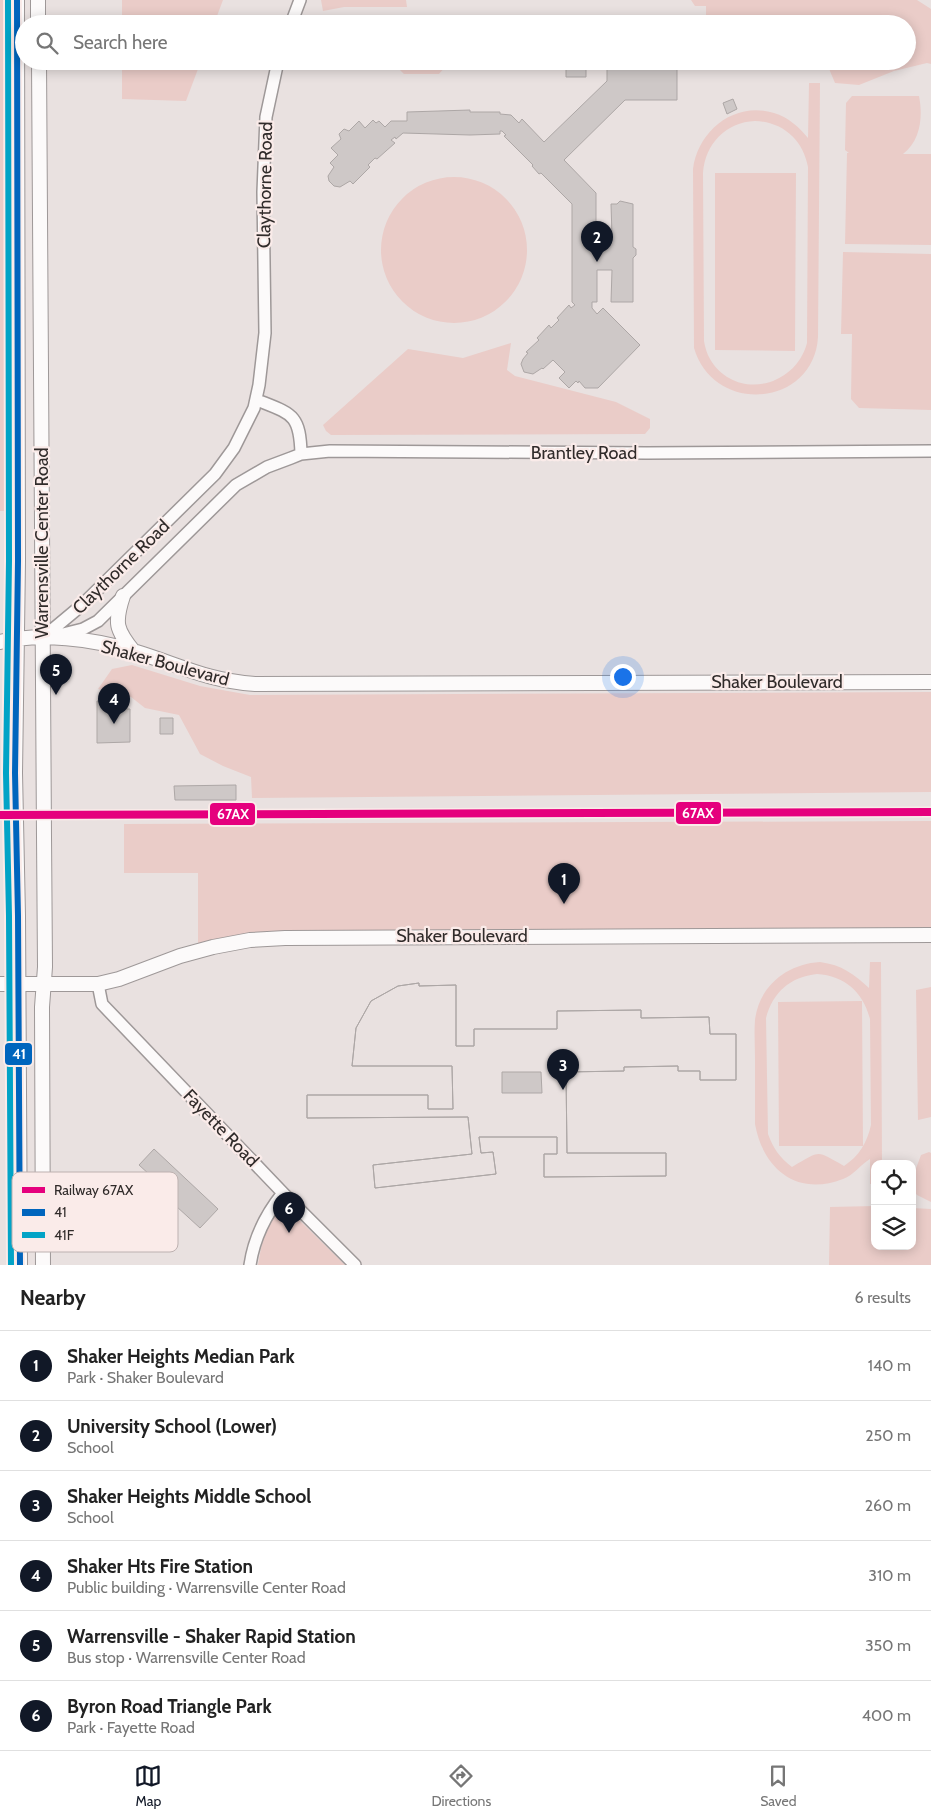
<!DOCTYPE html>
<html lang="en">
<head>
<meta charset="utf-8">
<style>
	:root { --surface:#fff; --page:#f6f6f6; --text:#222; --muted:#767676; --line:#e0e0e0; --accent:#111827 }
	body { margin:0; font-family:Cabin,sans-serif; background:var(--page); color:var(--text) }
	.controls { position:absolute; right:15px; bottom:15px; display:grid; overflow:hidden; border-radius:10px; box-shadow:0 2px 12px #0003 }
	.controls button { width:45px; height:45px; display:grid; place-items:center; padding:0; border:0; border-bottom:1px solid var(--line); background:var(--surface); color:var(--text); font:25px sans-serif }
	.you { position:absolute; left:622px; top:676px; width:18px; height:18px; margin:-12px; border:4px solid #fff; border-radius:50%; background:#1a73e8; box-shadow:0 0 0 8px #1a73e833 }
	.badge { display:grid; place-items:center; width:32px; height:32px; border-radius:50%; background:var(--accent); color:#fff; font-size:16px; font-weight:700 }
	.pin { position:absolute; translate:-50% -41px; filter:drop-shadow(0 1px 2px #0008) }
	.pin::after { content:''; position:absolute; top:26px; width:18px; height:15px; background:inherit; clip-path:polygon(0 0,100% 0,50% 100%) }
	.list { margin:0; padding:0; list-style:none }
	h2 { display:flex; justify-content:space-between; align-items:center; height:65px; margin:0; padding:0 20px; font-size:21px }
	h2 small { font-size:16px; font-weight:400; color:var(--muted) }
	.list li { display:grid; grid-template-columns:32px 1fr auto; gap:15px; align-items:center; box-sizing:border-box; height:70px; padding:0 20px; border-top:1px solid var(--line) }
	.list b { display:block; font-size:19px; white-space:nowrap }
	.list p { margin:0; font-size:16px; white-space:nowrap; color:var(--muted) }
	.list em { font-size:16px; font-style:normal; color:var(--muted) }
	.icon { flex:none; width:28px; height:28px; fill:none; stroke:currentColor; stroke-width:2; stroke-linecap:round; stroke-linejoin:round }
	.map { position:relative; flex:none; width:931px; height:1265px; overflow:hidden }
	.search { position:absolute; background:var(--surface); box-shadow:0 2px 12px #0003; left:15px; right:15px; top:15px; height:55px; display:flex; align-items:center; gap:12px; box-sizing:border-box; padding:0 18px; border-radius:28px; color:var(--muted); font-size:19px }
	.sheet { height:485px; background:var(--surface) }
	nav { display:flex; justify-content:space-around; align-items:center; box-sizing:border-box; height:70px; border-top:1px solid var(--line); background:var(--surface); font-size:14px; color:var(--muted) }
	nav a { display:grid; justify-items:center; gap:2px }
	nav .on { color:var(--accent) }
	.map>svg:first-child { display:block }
	.green { fill:#eaccc8; fill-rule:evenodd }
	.building { fill:#cec8c7; stroke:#ada7a6; fill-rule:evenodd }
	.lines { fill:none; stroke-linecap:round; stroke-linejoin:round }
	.minor-casing { stroke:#9e9898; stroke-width:14 }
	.major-casing { stroke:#9e9898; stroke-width:16 }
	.minor { stroke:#fcfafa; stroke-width:11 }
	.major { stroke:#fcfafa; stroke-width:14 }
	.bus-1-casing { stroke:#faebe9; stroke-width:10 }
	.bus-2-casing { stroke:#faebe9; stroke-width:10 }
	.bus-1 { stroke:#0065bd; stroke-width:6 }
	.bus-2 { stroke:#02a3c6; stroke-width:6 }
	.rail-1-casing { stroke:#faebe9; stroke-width:11 }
	.rail-1 { stroke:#e5007d; stroke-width:8 }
	.labels { text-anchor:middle; stroke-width:4.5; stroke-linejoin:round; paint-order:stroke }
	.street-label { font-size:18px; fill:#302b2a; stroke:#faebe9 }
	.key { fill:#faebe9; stroke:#bdb1b0; stroke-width:1 }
	.key-label { font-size:14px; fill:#302b2a }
	.line-badge { stroke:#faebe9; stroke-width:2 }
	.badge-label { font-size:14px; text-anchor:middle; font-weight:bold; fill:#fff }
</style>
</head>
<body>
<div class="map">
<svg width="931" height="1265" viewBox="0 0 931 1265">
	<rect width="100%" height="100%" fill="#e9e1e0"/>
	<path class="green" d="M0,0H17L18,511H0Z
		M122,0H223L214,24H122Z
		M321,0H406L407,7H344L323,11Z
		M691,0H917L931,9V64L927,63L894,71L859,85L835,83L827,64H706V61H907V24H706V6H695Z
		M122,61H201L186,101L122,99Z
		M391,61H446V66L439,74H404Z
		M820,83L818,337C814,407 714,416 694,348L693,169C698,131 734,101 774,113C788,117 799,127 808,138L809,83ZM755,121C783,122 803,140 808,167L807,343C795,388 735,401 710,359C707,354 705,347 704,341L703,173C705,144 726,122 755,121Z
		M852,96H919C923,116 921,140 903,154H931V245L845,244L847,153H849L845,150L846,103Z
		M715,173H796L795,351L715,350Z
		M381 250a73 73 0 1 1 146 0a73 73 0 1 1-146 0Z
		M843,252L931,254V410L859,408L851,399L852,334H841Z
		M511,343L507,370L515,376L616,402L650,419V428L645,434L331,435L326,431L323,425L408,349L463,358Z
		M132,665L200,686L250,695L931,692V792L252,798L251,777L223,766L200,754L179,715L145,708L131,697L98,689L112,669Z
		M931,821V935L318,937L198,951V873H124V824Z
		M820,962C842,965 854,974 869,988L870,962H881L882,1164H875V1184H870V1159C861,1164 854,1175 843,1179C797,1197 763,1169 755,1124C755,1102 755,1081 755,1059C755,1046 754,1033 755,1020C759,986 787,964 820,962ZM817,974C845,976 863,992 870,1019L871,1125C867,1143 859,1156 844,1166C815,1150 822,1150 792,1167C780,1158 773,1148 768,1134L766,1018C773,992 790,977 817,974Z
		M931,987V1117L918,1120L916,990Z
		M862,1001L863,1146H779L778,1002Z
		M929,1152L931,1153V1202L917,1195L912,1189V1179L921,1155Z
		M875,1206V1246H912V1208L931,1209V1265H829L830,1207Z
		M281,1211L291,1212L345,1265H258C262,1245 264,1223 281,1211Z"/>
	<path class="building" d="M566,61H586V77H566Z
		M607,61H677V100H625L564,160L596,193V235L612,236L611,204H617L620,201L633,204V247L636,249V255L633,258V302H611L612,270H597V302H592V308L597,314L603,308L640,345L598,388H585L579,381L578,383L576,381L569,388L559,378L565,372L553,360L543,369L542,368L533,374L524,372L521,364L523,359L528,353L526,352L539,340L537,338L549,325L551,328L559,320L557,318L569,305L571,308L575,305L572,302V204L541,173L539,174L532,166L533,165L504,136L506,135L502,131H500V134L470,135L403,133L396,139L395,137L391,140L395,143L377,159L375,158L368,165L370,167L353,184L350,181L340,187L334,186L329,181L328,176L334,167L330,163L338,155L331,148L341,139L339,134L344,129L349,131L359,121L365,128L373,120L376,123L379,121L385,127L391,121H407V112L470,110V112H500V114L511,115L519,123L522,119L544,142L607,81Z
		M733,99L737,109L727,114L723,103Z
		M97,701H116V709H130V742L97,743Z
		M160,718H173V734H160Z
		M236,785V800H175L174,786Z
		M419,983V986L456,985V1046H474V1029H557V1011L641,1010V1018L709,1017L710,1034H736V1080H700V1071H678V1066L624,1067V1071L566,1072L567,1153H666V1176L544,1177V1154H557V1137H479L481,1153L493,1152L496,1174L375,1188L373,1165L472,1154L468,1117L307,1118V1095H428V1109H453L452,1066H352L356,1028L371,1001L398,986ZM502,1072H541L542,1093H502Z
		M419,983V986L456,985V1046H474V1029H557V1011L641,1010V1018L709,1017L710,1034H736V1080H700V1071H678V1066L624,1067V1071L566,1072L567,1153H666V1176L544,1177V1154H557V1137H479L481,1153L493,1152L496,1174L375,1188L373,1165L472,1154L468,1117L307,1118V1095H428V1109H453L452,1066H352L356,1028L371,1001L398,986Z
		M154,1149L218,1209L200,1228L176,1206L157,1227L138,1209L161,1185L139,1165Z"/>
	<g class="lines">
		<g class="minor-casing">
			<path id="minor" d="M291,24L300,0
				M257,400C292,414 300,414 301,454
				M46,635L82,605L215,474L234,448L254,408L259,385L265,333L263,192L266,117L278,61
				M59,635L83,629L98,621L236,485L267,467L291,458L301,454L330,451L647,453L931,451
				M98,984L102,1004L283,1193L355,1265
				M250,1265C254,1238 266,1214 283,1193"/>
		</g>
		<g class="major-casing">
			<path id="major" d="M17,0L18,561L15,773L18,916L20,1265
				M38,0V24
				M39,61L44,836L45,967L42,1007L43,1265
				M123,596C114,623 116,630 134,652
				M0,642C40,632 93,639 133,651C177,664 207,681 255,684L931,682
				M0,984H98L119,979L180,956L213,947L250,940L285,938L931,935"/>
		</g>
		<use href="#minor" class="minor"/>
		<use href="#major" class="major"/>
		<g class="bus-1-casing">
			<path id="bus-1" d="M17,0L18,561L15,773L18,916L20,1265"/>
		</g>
		<g class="bus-2-casing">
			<path id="bus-2" d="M8,0L9,561L6,773L9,916L11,1265"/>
		</g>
		<use href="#bus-1" class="bus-1"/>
		<use href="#bus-2" class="bus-2"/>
		<g class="rail-1-casing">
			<path id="rail-1" d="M0,815L931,812"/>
		</g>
		<use href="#rail-1" class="rail-1"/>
	</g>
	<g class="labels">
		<g class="street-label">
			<text transform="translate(265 185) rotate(-89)" y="6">Claythorne Road</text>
			<text x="584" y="459">Brantley Road</text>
			<text transform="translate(42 543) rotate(-90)" y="6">Warrensville Center Road</text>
			<text transform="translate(121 567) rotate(-44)" y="6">Claythorne Road</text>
			<text transform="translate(165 663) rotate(15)" y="6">Shaker Boulevard</text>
			<text x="777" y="688">Shaker Boulevard</text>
			<text x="462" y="942">Shaker Boulevard</text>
			<text transform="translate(221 1128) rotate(46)" y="6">Fayette Road</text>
		</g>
	</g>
	<rect x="12" y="1172" width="166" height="80" rx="8" class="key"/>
	<rect x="22" y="1187" width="23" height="6" fill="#e5007d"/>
	<rect x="22" y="1209" width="23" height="7" fill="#0065bd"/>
	<rect x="22" y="1232" width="23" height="6" fill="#02a3c6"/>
	<g class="key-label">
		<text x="54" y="1195">Railway 67AX</text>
		<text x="54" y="1217">41</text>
		<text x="54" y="1240">41F</text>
	</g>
	<g class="line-badge">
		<rect x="675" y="801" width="47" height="24" rx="5" fill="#e5007d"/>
		<rect x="209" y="802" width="47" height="24" rx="5" fill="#e5007d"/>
		<rect x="4" y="1042" width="29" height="24" rx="5" fill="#0065bd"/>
	</g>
	<g class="badge-label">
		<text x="698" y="818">67AX</text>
		<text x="233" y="819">67AX</text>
		<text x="19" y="1059">41</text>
	</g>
</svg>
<div class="controls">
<button><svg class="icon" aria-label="locate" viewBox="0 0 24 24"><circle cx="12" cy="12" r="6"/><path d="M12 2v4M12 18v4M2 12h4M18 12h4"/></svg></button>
<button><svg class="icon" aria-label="layers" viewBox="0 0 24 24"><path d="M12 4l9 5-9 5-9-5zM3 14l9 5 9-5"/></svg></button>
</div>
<div class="you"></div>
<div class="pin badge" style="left:564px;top:904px">1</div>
<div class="pin badge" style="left:597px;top:262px">2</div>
<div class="pin badge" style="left:563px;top:1090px">3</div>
<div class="pin badge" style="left:114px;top:724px">4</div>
<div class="pin badge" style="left:56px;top:695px">5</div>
<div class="pin badge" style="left:289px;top:1233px">6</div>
<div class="search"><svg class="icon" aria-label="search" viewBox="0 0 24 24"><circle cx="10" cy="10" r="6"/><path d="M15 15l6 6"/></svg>Search here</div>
</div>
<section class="sheet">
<h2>Nearby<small>6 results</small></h2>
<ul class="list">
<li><span class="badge">1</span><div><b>Shaker Heights Median Park</b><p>Park · Shaker Boulevard</p></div><em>140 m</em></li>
<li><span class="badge">2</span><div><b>University School (Lower)</b><p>School</p></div><em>250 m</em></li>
<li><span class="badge">3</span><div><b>Shaker Heights Middle School</b><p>School</p></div><em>260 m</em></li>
<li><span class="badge">4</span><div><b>Shaker Hts Fire Station</b><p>Public building · Warrensville Center Road</p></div><em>310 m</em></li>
<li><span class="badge">5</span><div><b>Warrensville - Shaker Rapid Station</b><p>Bus stop · Warrensville Center Road</p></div><em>350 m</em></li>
<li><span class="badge">6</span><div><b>Byron Road Triangle Park</b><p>Park · Fayette Road</p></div><em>400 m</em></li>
</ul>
</section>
<nav>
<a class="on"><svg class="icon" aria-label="map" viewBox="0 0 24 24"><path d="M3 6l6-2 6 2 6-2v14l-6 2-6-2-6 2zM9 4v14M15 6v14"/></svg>Map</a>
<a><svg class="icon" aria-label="directions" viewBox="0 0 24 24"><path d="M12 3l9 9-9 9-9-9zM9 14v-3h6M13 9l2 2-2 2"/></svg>Directions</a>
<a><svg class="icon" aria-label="saved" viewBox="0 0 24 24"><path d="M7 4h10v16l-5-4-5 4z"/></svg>Saved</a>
</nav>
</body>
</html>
